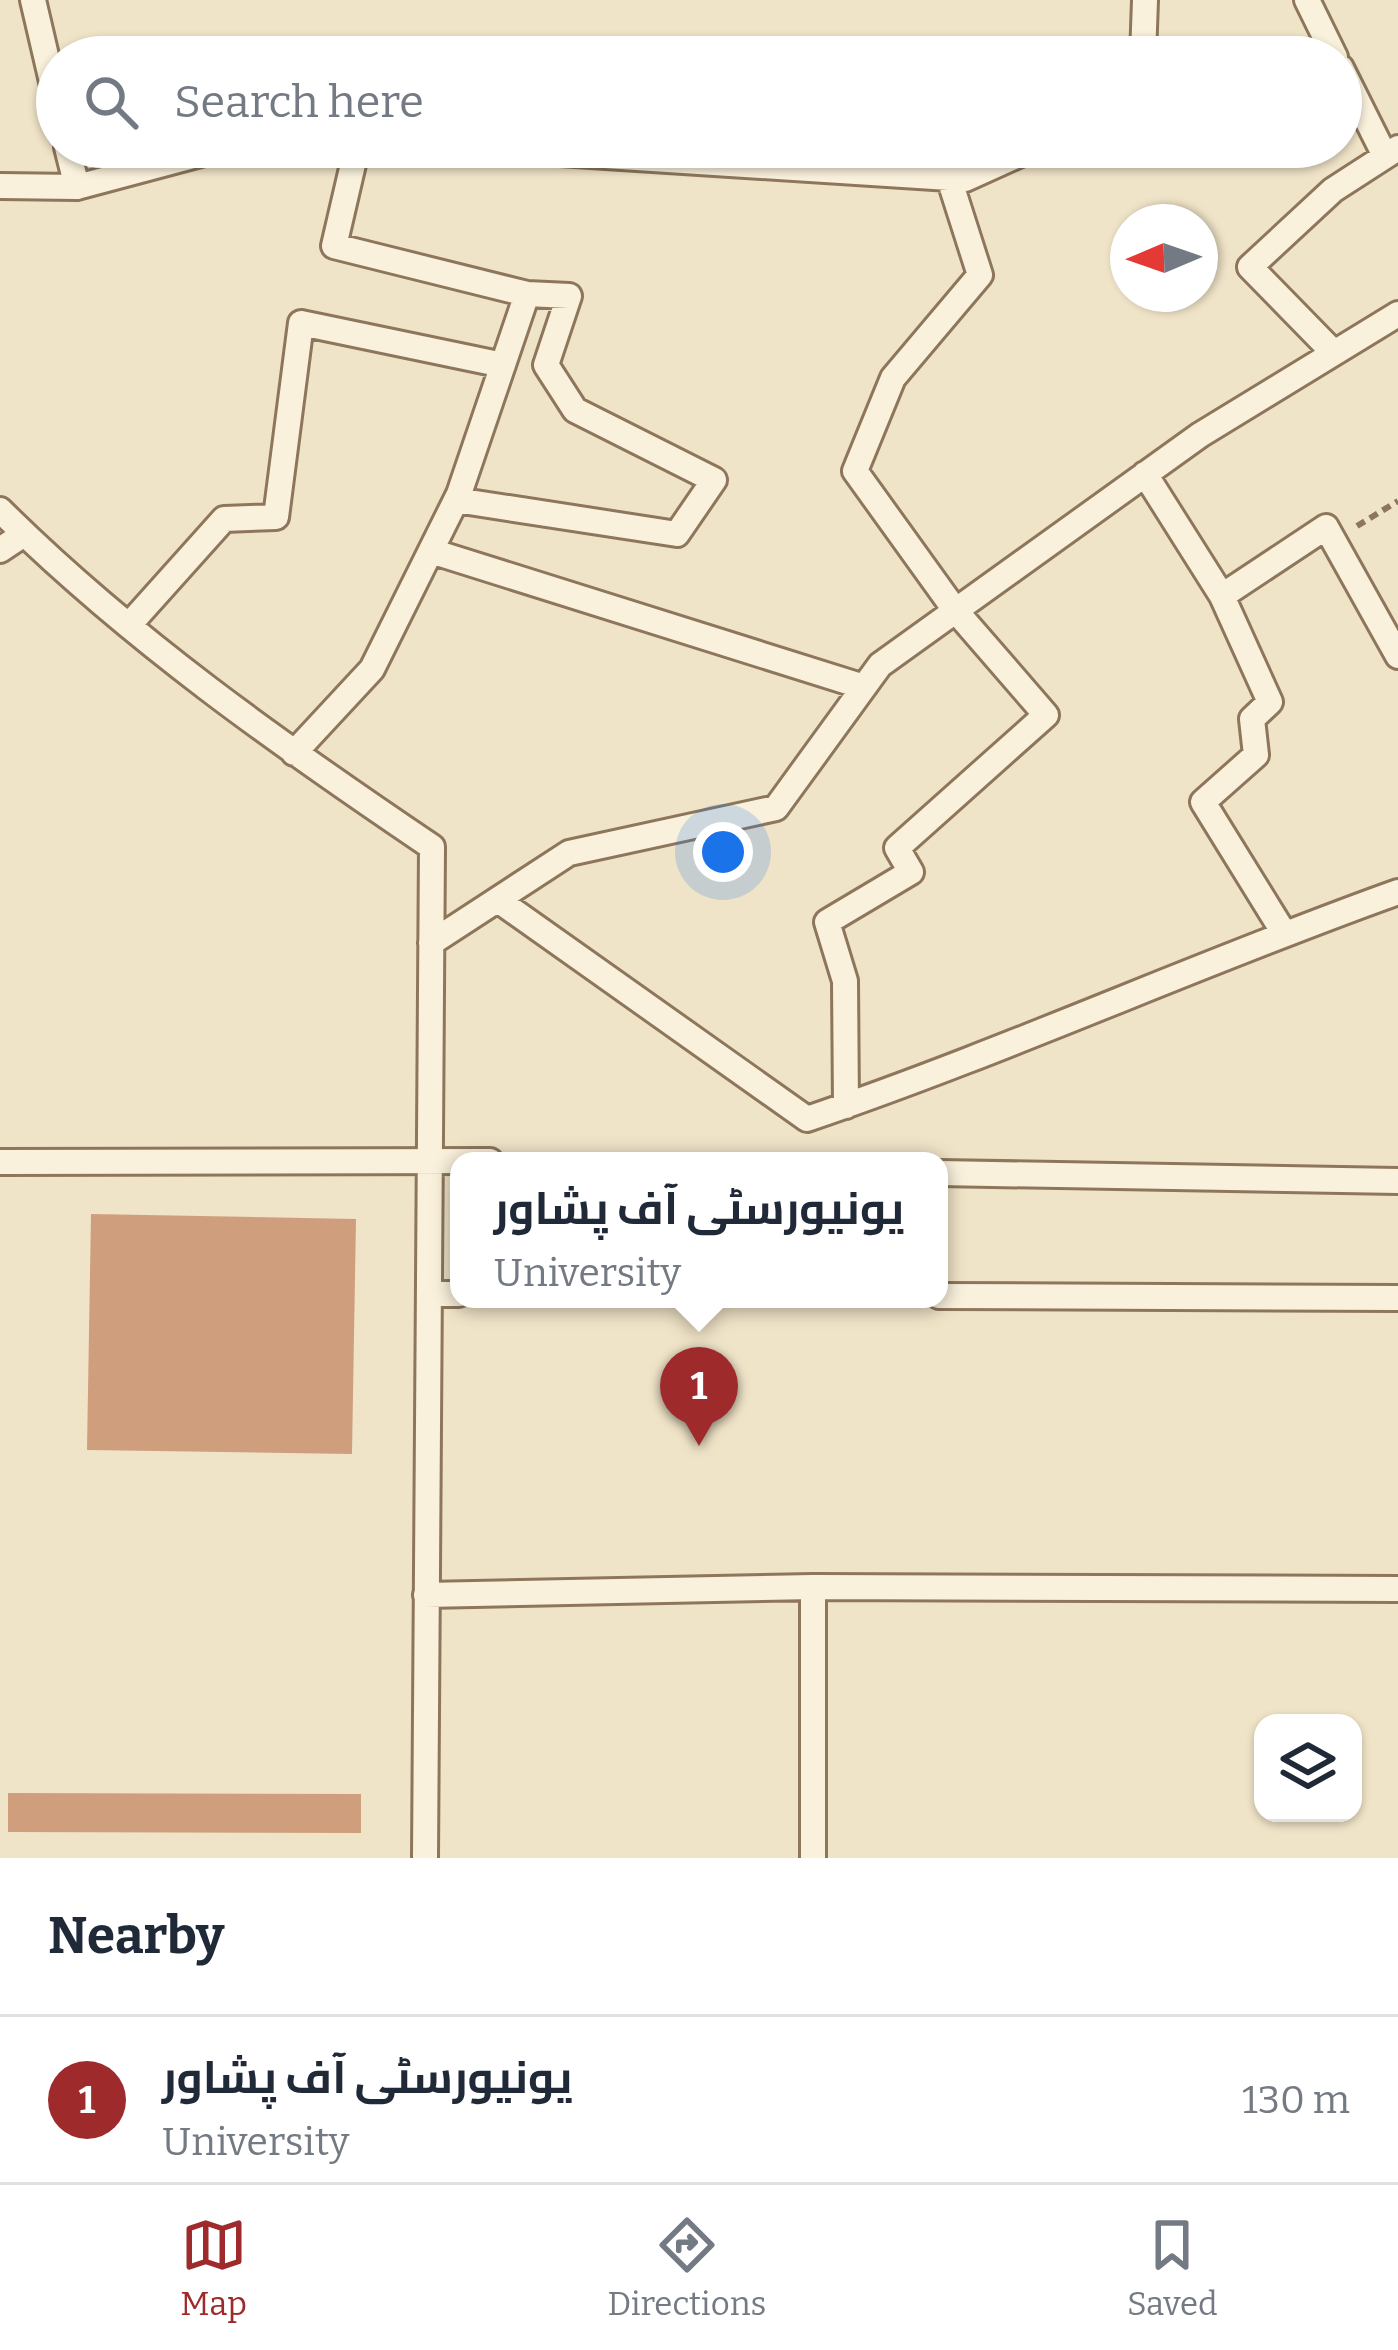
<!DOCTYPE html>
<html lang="en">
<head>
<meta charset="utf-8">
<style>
	:root { --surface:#fff; --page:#f2f2f3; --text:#1f2937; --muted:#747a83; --line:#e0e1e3; --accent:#9e2a2b }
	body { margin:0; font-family:Bitter,Cairo,serif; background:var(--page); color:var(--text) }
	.controls { position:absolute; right:36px; bottom:36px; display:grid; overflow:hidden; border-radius:24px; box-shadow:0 3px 9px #0004 }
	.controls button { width:108px; height:108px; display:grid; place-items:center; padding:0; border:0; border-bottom:3px solid var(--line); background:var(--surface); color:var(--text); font:60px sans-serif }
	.compass { position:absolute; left:1110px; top:204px; width:108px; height:108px; border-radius:50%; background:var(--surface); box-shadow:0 3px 9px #0004; rotate:268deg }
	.you { position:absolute; left:723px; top:852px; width:42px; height:42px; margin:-30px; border:9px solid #fff; border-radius:50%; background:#1a73e8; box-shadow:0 0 0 18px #1a73e833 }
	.badge { display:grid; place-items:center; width:78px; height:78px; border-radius:50%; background:var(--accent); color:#fff; font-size:39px; font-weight:700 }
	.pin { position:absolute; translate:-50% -99px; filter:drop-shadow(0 3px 6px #0008) }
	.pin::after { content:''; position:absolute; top:63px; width:42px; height:36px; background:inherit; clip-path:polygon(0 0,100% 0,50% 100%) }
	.popup { position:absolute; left:450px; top:1152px; width:498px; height:156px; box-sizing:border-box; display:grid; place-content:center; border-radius:24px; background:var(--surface); filter:drop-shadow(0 3px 9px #0005); font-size:39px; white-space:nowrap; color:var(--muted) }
	.popup b { font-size:45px; color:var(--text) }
	.popup::after { content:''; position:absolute; left:50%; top:100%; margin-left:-24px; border:24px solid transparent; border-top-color:var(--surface) }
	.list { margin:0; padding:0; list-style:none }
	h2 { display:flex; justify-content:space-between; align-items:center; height:156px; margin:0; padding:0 48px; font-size:51px }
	h2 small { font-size:39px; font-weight:400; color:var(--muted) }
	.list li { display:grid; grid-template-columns:78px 1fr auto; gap:36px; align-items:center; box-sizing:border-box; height:168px; padding:0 48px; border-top:3px solid var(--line) }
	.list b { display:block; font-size:45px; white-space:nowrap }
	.list p { margin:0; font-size:39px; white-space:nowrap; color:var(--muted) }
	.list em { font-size:39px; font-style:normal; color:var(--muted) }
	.icon { flex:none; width:66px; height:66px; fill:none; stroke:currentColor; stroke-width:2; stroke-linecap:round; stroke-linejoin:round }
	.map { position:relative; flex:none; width:1398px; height:1858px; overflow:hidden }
	.search { position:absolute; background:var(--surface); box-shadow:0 3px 9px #0004; left:36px; right:36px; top:36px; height:132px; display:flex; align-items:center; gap:30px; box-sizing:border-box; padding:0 42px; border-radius:66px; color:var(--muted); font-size:45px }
	.sheet { height:324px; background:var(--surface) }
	nav { display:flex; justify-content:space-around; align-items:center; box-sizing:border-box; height:168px; border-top:3px solid var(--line); background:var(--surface); font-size:33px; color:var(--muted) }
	nav a { display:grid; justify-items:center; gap:6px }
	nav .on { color:var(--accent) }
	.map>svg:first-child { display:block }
	.building { fill:#cf9f7d }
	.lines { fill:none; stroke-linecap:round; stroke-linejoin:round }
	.street-casing { stroke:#8d765c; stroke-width:30 }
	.path { stroke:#8d765c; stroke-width:6; stroke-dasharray:9 6; stroke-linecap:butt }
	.street { stroke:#faf1dc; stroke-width:24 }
</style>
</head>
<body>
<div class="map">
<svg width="1398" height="1858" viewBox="0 0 1398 1858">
	<rect width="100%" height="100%" fill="#f0e4c8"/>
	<path class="building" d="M91,1214L356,1219L352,1454L87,1450Z
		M8,1793L361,1794V1833L8,1832Z"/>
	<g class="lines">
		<g class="street-casing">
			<path id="street" d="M33,0L57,103
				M1307,0L1335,57
				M1143,57L1145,0
				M1341,68L1385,156
				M67,147L77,187
				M464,147L965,179L1036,147
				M0,186L77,187L227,147
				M1334,353L1250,267L1333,190L1398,148
				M1145,474L1222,596L1326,527L1398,656
				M456,500L677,534L714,480L575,410L546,365L569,296L527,294
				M0,510C130,639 281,745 432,847L425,1858
				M0,550L24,534
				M431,551L864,687
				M1222,596L1270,702L1252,719L1256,755L1203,802L1284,933
				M129,625L224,519L276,517L301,323L503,365
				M294,753L372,669L459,494L527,294L334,246L357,147
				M498,900L807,1119C1007,1051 1199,963 1398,892
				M431,943L569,853L776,808L880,665L1200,435L1398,314
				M846,1106L845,981L827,922L911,872L897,848L1046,715L955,610L855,471L893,378L980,275L949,178
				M0,1162L490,1161
				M939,1173L1398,1181
				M429,1294H459
				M939,1296L1398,1298
				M813,1587V1858
				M426,1595L813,1587L1398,1589"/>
		</g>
		<path class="path" d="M1357,526L1398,501"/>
		<use href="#street" class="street"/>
	</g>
</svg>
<div class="controls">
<button><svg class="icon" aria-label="layers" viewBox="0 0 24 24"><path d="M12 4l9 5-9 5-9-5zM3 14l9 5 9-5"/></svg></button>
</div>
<svg class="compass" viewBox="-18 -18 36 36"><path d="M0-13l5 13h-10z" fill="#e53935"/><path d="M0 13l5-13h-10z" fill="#747a83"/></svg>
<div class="you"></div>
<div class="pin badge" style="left:699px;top:1446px">1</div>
<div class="popup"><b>یونیورسٹی آف پشاور</b>University</div>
<div class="search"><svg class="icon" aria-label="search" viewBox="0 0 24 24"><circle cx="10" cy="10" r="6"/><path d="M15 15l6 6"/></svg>Search here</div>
</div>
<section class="sheet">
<h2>Nearby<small></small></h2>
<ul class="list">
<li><span class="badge">1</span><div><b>یونیورسٹی آف پشاور</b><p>University</p></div><em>130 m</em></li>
</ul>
</section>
<nav>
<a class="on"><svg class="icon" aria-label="map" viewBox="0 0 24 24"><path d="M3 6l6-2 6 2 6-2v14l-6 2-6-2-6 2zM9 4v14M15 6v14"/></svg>Map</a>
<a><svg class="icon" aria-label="directions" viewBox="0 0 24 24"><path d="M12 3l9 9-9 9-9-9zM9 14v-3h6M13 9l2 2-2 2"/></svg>Directions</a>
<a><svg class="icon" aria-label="saved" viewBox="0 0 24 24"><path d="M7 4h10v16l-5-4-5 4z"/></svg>Saved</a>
</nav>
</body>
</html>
